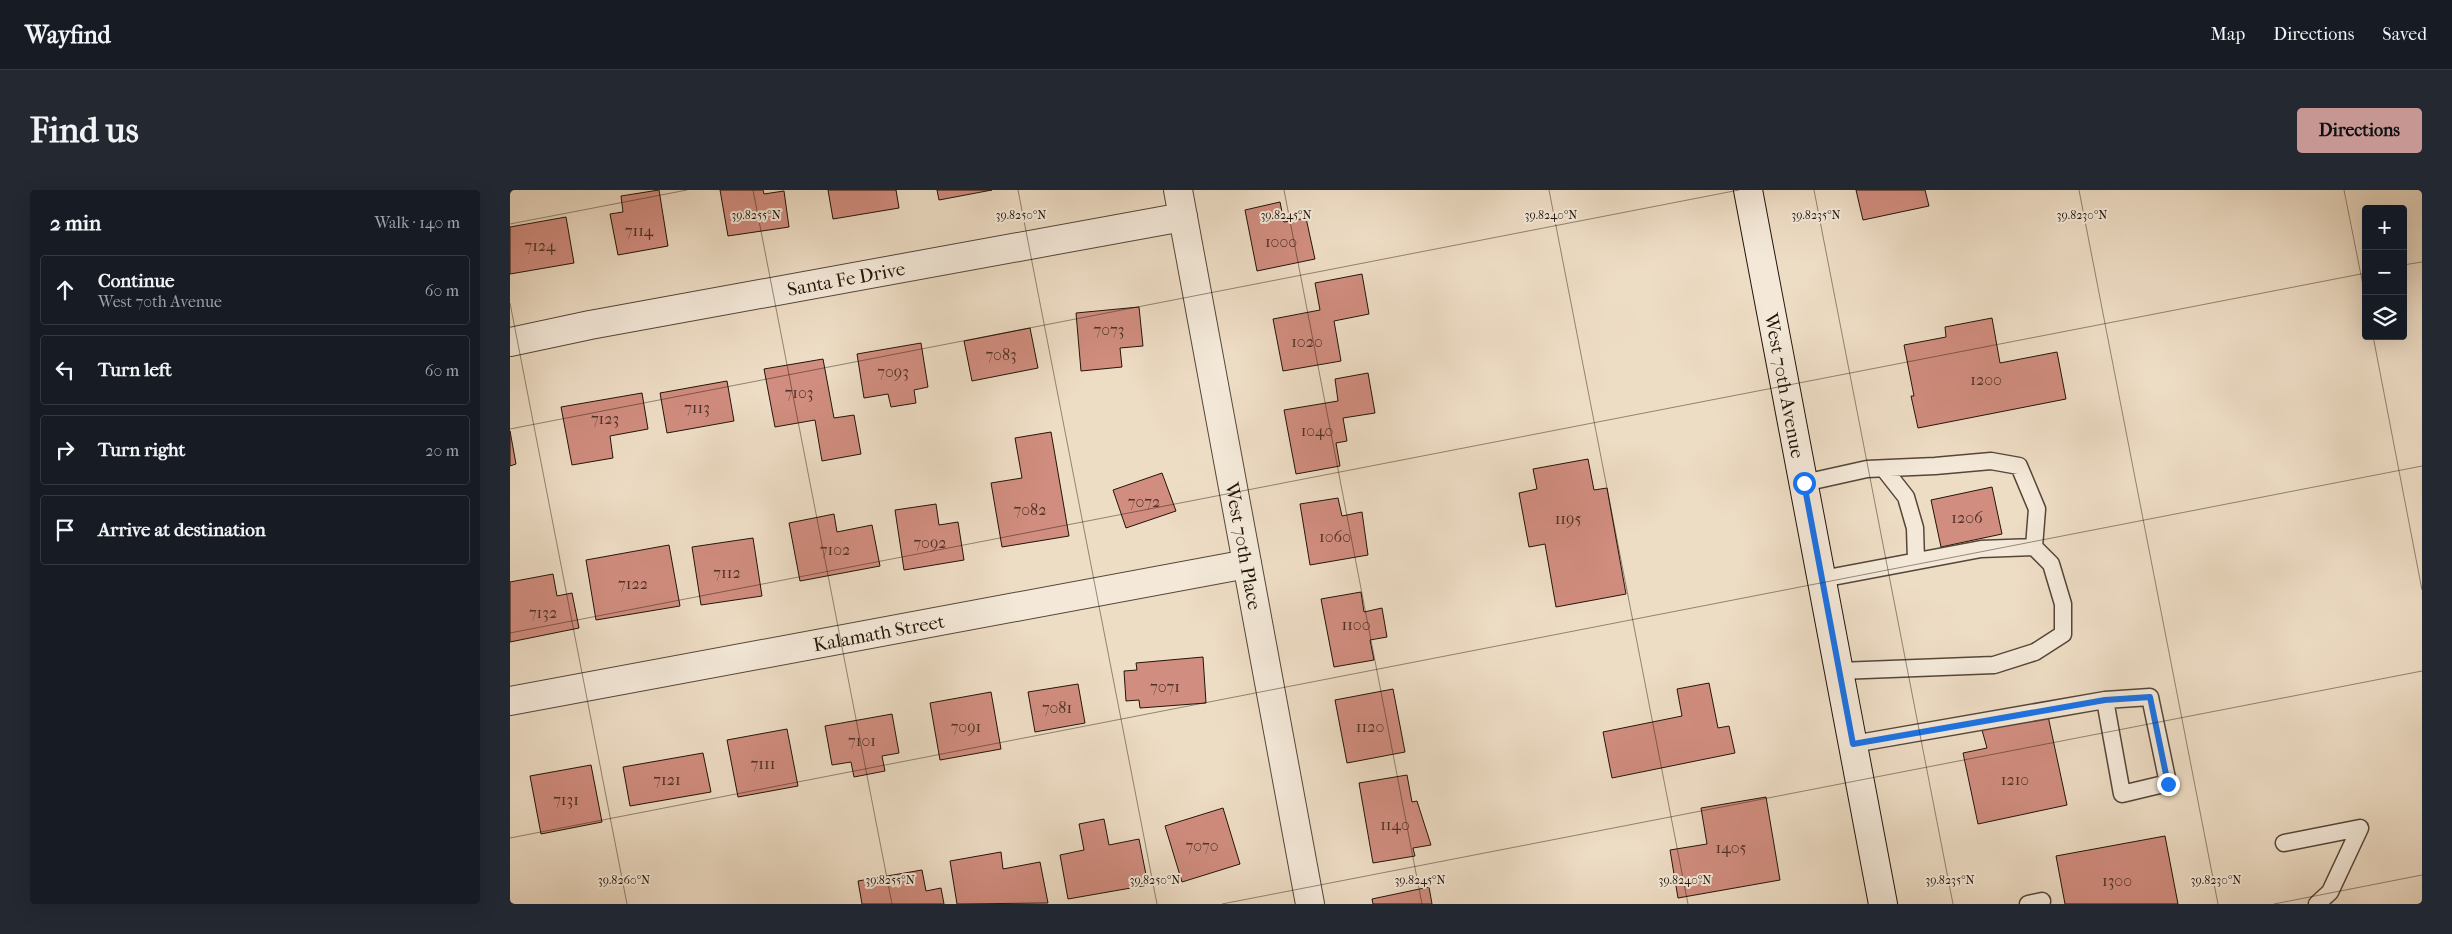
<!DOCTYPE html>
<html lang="en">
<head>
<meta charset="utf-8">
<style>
	:root { --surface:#171b24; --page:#242831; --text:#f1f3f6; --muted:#9ea1a6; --line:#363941; --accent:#c59692 }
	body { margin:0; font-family:"IM FELL French Canon",serif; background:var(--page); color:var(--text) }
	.controls { position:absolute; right:15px; top:15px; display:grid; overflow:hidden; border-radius:5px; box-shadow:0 5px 20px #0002 }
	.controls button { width:45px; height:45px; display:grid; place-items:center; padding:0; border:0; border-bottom:1px solid var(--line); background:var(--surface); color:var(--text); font:25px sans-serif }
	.stop { position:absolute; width:15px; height:15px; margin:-11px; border:4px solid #1a73e8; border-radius:50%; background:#fff }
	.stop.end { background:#1a73e8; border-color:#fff; box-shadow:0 1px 5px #0008 }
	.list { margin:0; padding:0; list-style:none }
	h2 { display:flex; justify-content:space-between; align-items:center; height:65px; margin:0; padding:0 20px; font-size:21px }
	h2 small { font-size:16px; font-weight:400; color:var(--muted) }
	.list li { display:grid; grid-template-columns:32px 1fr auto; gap:15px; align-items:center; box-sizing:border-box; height:70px; margin:0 10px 10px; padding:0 10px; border:1px solid var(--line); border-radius:5px }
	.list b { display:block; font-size:19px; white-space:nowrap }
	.list p { margin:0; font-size:16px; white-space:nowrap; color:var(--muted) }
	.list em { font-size:16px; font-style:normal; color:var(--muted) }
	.icon { flex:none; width:28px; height:28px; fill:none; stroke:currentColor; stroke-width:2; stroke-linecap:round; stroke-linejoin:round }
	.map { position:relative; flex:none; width:1912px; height:714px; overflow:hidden; border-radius:5px }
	header { display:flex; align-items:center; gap:30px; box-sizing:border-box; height:70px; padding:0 25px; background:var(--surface); border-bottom:1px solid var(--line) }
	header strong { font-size:24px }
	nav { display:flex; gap:28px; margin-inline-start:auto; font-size:18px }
	.intro { display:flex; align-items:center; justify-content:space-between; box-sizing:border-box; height:120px; padding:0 30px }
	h1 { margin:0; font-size:35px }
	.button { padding:12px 22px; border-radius:5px; background:var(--accent); color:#111; font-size:18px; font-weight:700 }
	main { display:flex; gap:30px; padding:0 30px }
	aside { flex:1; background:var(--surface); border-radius:5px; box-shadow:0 5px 20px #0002 }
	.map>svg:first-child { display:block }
	.building { fill:#d18d7f; stroke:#221409 }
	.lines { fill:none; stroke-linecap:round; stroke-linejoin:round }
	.lane-casing { stroke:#554638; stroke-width:19 }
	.street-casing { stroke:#554638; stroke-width:30 }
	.secondary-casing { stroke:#221409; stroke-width:30 }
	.lane { stroke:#f4e9d9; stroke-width:16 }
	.street { stroke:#f4e9d9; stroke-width:28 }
	.secondary { stroke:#f4e9d9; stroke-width:28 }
	.route { stroke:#1a73e8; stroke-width:6 }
	.ticks { fill:none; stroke:#221409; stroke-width:1; stroke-opacity:0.45 }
	.labels { text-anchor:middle; stroke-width:4; stroke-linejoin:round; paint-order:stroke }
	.number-label { font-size:16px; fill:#4e3226 }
	.street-label { font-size:19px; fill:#221409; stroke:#f4e9d9 }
	.ticks-label { font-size:12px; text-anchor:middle; fill:#221409; stroke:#f4e9d9; stroke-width:4; stroke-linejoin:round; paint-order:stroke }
</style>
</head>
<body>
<header>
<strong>Wayfind</strong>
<nav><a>Map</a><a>Directions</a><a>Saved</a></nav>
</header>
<div class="intro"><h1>Find us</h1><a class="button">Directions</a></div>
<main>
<aside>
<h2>2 min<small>Walk · 140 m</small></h2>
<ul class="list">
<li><svg class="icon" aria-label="ahead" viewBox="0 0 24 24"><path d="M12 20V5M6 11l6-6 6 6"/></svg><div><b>Continue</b><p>West 70th Avenue</p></div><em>60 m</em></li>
<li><svg class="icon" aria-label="left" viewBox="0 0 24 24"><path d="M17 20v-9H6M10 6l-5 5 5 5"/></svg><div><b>Turn left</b></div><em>60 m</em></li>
<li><svg class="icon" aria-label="right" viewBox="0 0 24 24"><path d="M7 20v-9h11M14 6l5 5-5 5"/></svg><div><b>Turn right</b></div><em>20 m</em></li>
<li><svg class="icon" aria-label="arrive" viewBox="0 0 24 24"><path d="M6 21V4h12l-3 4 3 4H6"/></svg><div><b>Arrive at destination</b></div></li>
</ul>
</aside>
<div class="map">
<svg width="1912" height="714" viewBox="0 0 1912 714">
	<rect width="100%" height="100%" fill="#eeddc5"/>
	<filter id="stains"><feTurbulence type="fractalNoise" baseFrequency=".004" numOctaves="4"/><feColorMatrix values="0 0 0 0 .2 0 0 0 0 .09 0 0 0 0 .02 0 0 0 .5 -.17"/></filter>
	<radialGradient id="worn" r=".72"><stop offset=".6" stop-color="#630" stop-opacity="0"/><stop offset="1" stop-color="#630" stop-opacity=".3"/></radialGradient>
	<path class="building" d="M149,0L158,56L108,65L100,24L113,22L111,6Z
		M210,0H253L254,4L274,1L279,37L218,46Z
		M318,0H386L389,18L323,29Z
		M427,0H482L429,10Z
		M1346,0H1415L1419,16L1353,30Z
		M770,12L774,32L796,28L805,69L747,81L735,20Z
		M56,27L64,73L0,84V37Z
		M852,84L859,124L824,131L831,171L773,181L763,129L810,120L805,93Z
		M629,117L633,156L610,158L612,177L571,181L566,123Z
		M1482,128L1490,173L1547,162L1556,209L1408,238L1401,206H1404L1394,155L1436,147L1435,137Z
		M520,138L528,178L462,191L454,151Z
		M411,153L418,197L404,200L406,213L381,217L378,204L354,208L347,164Z
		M313,169L324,228L344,225L351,264L312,271L305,230L265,237L254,179Z
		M858,183L865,223L833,228L837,251L826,253L830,276L786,284L774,220L828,211L825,189Z
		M217,191L224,231L157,243L150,203Z
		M132,203L138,239L100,246L103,268L62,275L51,217Z
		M0,241L6,274L0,276Z
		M541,242L559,346L492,357L481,293L512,288L505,248Z
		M1078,269L1084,300L1097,298L1116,404L1046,417L1035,354L1019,357L1009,303L1027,299L1023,279Z
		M652,283L666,321L616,338L603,300Z
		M1482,297L1492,344L1431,357L1421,310Z
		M828,308L832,326L852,322L858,365L800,375L790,314Z
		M426,314L429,335L448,332L454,370L394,380L385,320Z
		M324,324L327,342L362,335L370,376L290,391L279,333Z
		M243,348L252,406L191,415L182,357Z
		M159,355L170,416L86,430L76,370Z
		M43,384L47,406L62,403L69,438L0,452V392Z
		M851,402L854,422L872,418L877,447L860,450L864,470L824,477L811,409Z
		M693,467L696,513L630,518L629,510L616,511L614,481L627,480L626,473Z
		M1199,493L1208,538L1219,536L1225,563L1102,588L1093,542L1172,526L1167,499Z
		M568,494L575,533L525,542L518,502Z
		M883,499L895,562L837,573L825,510Z
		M481,502L491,559L430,570L420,513Z
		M382,524L389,563L372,566L375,581L344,587L341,572L322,575L315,536Z
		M1538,526L1557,615L1468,634L1453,563L1477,558L1472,540Z
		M277,539L288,596L228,607L217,550Z
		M193,563L201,602L120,616L113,577Z
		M81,575L92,632L31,644L20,586Z
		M897,585L902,612L907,611L921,655L903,658L905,666L863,673L849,593Z
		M1256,607L1270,690L1168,708L1160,660L1197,654L1191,618Z
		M713,618L730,674L672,692L655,636Z
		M594,629L599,655L629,649L638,695L558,709L550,665L574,660L569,634Z
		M1655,646L1668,714H1555L1546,666Z
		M491,662L493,679L530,672L538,713L447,714L440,671Z
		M412,680L416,701L431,698L434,714H352L348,691Z
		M919,697L922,714H863L862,709Z"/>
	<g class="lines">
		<g class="lane-casing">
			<path id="lane" d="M1374,279L1396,307L1405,338L1406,371
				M1294,293L1357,279L1425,276L1481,271L1509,276L1527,319L1524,357
				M1312,389L1471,359L1524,357L1541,374L1553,414V444L1525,462L1484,475L1329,481
				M1343,554L1595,510L1612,604L1658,593L1640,507L1595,510
				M1774,653L1850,638L1820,702L1807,714
				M1518,714L1532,711"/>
		</g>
		<g class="street-casing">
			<g id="street">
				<path id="s1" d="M668,0L800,714"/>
				<path id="s2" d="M0,152L80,135L673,27"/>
				<path id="s3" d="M0,511L737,374"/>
			</g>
		</g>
		<g class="secondary-casing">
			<g id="secondary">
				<path id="s4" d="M1238,0L1373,714"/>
			</g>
		</g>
		<use href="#lane" class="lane"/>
		<use href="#street" class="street"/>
		<use href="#secondary" class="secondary"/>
	</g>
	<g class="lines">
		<path class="route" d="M1294,293L1343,554L1595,510L1640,507L1658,594"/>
	</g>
	<path class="ticks" d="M243,0L382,714M508,0L647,714M774,0L912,714M1039,0L1178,714M1304,0L1443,714M1569,0L1708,714M1834,0L1856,110M0,34L177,0M1893,75L1912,72M0,113L117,714M1863,146L1912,400M0,239L1229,0M0,443L1856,83M0,648L1912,276M712,714L1912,481M1764,714L1912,685"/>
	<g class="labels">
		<g class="number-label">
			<text x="129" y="46">7114</text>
			<text x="771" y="57">1000</text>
			<text x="30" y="61">7124</text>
			<text x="599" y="145">7073</text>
			<text x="797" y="157">1020</text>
			<text x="491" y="170">7083</text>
			<text x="383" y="187">7093</text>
			<text x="1476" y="195">1200</text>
			<text x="289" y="208">7103</text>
			<text x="187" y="223">7113</text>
			<text x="95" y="234">7123</text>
			<text x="807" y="246">1040</text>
			<text x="634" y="317">7072</text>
			<text x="520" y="325">7082</text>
			<text x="1457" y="333">1206</text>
			<text x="1058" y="334">1195</text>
			<text x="825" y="352">1060</text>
			<text x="420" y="358">7092</text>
			<text x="325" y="365">7102</text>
			<text x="217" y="388">7112</text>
			<text x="123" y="399">7122</text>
			<text x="33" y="428">7132</text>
			<text x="846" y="440">1100</text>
			<text x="655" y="502">7071</text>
			<text x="547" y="523">7081</text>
			<text x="456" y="542">7091</text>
			<text x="860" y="542">1120</text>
			<text x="352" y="556">7101</text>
			<text x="253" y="579">7111</text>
			<text x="157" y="595">7121</text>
			<text x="1505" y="595">1210</text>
			<text x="56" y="615">7131</text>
			<text x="885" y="640">1140</text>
			<text x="692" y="661">7070</text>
			<text x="1221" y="663">1405</text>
			<text x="1607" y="696">1300</text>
		</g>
		<g class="street-label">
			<text dy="7" stroke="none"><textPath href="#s2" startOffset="342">Santa Fe Drive</textPath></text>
			<text dy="7" stroke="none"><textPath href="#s4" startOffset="199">West 70th Avenue</textPath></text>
			<text dy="7" stroke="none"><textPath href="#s1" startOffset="362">West 70th Place</textPath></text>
			<text dy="7" stroke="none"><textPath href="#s3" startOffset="375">Kalamath Street</textPath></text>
		</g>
	</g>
	<g class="ticks-label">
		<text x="246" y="29">39.8255°N</text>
		<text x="511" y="29">39.8250°N</text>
		<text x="776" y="29">39.8245°N</text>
		<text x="1041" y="29">39.8240°N</text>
		<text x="1306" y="29">39.8235°N</text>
		<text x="1572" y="29">39.8230°N</text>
		<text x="114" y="694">39.8260°N</text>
		<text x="380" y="694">39.8255°N</text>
		<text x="645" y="694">39.8250°N</text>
		<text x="910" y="694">39.8245°N</text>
		<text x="1175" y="694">39.8240°N</text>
		<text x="1440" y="694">39.8235°N</text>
		<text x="1706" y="694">39.8230°N</text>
	</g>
	<rect width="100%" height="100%" filter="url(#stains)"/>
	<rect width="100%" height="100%" fill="url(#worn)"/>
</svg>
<div class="controls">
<button>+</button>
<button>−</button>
<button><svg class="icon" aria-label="layers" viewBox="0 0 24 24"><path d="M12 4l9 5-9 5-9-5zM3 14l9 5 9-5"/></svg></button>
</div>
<div class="stop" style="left:1294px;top:293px"></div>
<div class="stop end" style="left:1658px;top:594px"></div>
</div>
</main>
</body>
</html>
